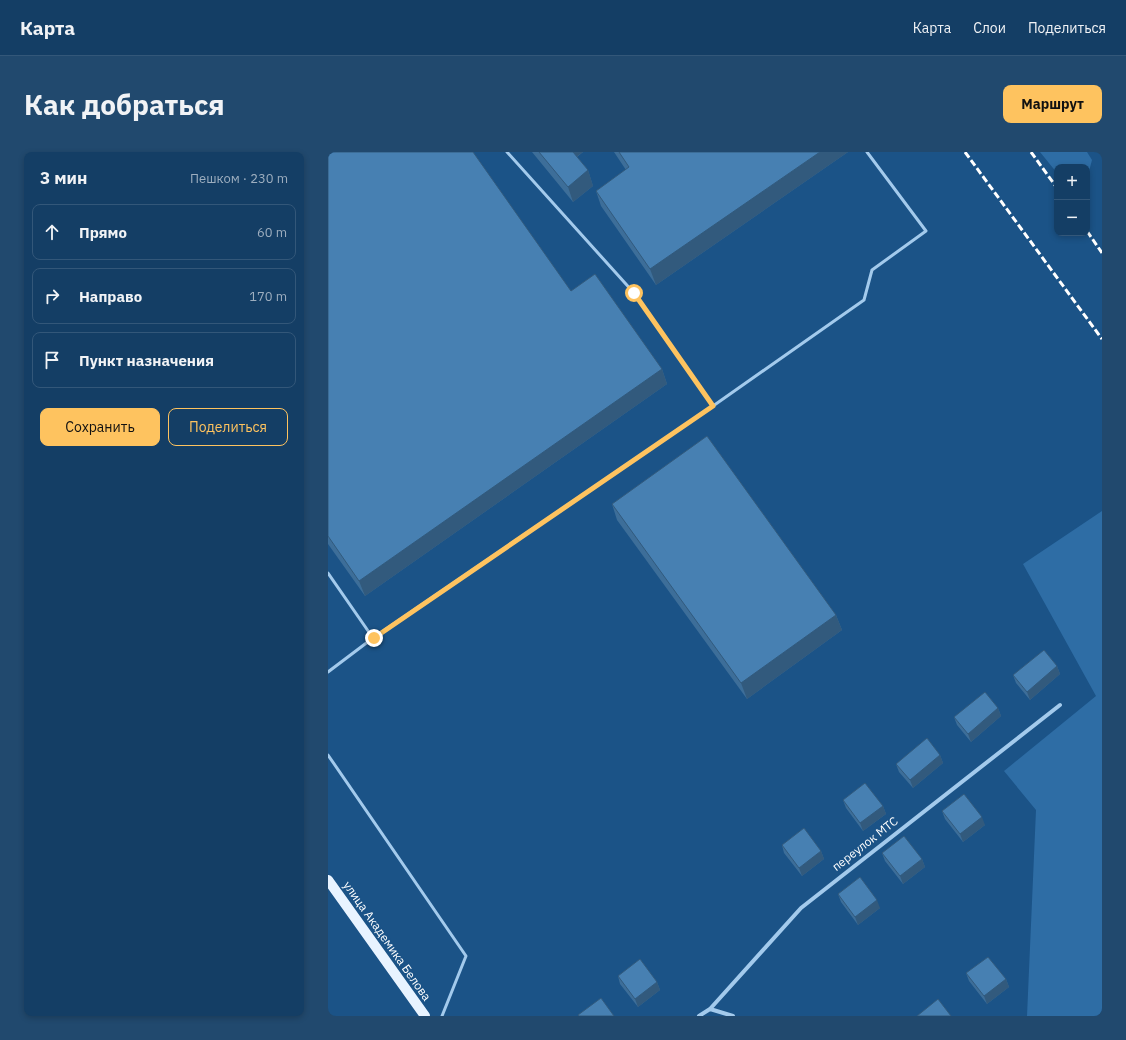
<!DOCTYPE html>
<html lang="ru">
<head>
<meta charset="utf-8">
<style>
	:root { --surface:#143e65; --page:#21496e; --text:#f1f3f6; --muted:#9daebf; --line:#335779; --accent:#fec35f }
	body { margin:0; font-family:"IBM Plex Sans",sans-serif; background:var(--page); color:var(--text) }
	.controls { position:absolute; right:12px; top:12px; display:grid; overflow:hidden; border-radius:8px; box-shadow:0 2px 6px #0003 }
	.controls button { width:36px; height:36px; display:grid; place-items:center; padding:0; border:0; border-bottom:1px solid var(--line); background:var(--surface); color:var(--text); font:20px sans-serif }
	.stop { position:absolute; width:12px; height:12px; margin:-9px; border:3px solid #fec35f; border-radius:50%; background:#fff }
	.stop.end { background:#fec35f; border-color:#fff; box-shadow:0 1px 4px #0008 }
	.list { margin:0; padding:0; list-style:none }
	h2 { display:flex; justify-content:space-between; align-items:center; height:52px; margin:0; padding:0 16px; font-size:17px }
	h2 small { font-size:13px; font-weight:400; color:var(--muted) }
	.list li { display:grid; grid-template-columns:26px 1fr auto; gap:12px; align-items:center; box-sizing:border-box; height:56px; margin:0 8px 8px; padding:0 8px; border:1px solid var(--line); border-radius:8px }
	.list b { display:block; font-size:15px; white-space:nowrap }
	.list em { font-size:13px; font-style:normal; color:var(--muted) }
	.actions { display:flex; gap:8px; padding:12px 16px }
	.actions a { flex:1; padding:9px 0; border:1px solid var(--accent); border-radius:8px; text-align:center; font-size:14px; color:var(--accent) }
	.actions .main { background:var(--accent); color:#111 }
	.icon { flex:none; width:22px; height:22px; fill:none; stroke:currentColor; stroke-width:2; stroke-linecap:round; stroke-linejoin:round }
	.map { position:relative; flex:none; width:774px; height:864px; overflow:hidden; border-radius:8px }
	header { display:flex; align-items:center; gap:24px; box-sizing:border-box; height:56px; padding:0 20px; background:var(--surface); border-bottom:1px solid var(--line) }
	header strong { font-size:19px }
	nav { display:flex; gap:22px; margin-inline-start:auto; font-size:14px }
	.intro { display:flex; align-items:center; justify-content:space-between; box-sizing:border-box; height:96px; padding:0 24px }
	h1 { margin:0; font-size:28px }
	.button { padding:10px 18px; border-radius:8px; background:var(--accent); color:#111; font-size:14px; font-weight:700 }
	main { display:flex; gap:24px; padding:0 24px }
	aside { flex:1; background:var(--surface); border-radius:8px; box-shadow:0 2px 6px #0003 }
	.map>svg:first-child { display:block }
	.green { fill:#2e6da5 }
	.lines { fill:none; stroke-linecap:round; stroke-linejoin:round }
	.lane { stroke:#a3caec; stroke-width:3 }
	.street { stroke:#a3caec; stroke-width:4 }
	.primary { stroke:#e8f3ff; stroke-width:10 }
	.rail { stroke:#fff; stroke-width:3; stroke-dasharray:7 3; stroke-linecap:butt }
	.wall { fill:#3d6e99 }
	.shaded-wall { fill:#325a7d }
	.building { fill:#4780b2; stroke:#325a7d }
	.route { stroke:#fec35f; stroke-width:5 }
	.labels { text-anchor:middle; stroke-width:3; stroke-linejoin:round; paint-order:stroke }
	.street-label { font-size:12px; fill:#fff; stroke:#1b5387 }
</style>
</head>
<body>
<header>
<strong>Карта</strong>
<nav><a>Карта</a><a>Слои</a><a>Поделиться</a></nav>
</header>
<div class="intro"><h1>Как добраться</h1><a class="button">Маршрут</a></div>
<main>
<aside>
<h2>3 мин<small>Пешком · 230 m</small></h2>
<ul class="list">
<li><svg class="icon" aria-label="ahead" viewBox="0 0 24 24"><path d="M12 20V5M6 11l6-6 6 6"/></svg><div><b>Прямо</b></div><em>60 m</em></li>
<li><svg class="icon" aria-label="right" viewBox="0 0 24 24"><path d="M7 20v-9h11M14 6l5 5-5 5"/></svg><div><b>Направо</b></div><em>170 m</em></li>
<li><svg class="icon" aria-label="arrive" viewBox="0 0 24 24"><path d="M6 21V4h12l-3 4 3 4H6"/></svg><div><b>Пункт назначения</b></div></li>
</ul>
<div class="actions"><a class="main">Сохранить</a><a>Поделиться</a></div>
</aside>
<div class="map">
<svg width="774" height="864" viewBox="0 0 774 864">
	<rect width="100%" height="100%" fill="#1b5387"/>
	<path class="green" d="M712,0H759L764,8L759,27V15H729V21Z
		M774,359V864H699L708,658L676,619L768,544L695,412Z"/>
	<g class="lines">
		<path class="lane" d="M179,0L306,141L385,254
			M0,421L45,486
			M0,520L45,486L385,254L536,148L544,118L598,79L539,0
			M0,603L138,804L114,864"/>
		<path class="street" d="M382,857L405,864
			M371,864L382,857L473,756L732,553"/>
		<path class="primary" d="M0,728L97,864"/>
		<path class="rail" d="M637,0L774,187
			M703,0L729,36
			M759,79L774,101"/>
	</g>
	<path class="wall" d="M0,0L243,139L334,217L339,232L37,444L0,392Z
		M204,0H255L249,5L260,18L265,34L245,50Z
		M286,0H520L328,133L273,54L268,39L298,18Z
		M284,352L508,463L514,478L419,547L289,368Z
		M729,514L732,522L702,548L688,531L685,523Z
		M670,556L673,564L643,590L629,573L626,565Z
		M612,603L615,611L585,636L571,620L568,612Z
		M515,648L555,654L558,662L535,679L518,656Z
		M614,659L657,673L635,690L617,667Z
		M454,693L493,699L496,707L474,724L456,701Z
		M554,701L594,707L597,715L575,732L557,709Z
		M510,742L552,756L530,773L513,750Z
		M638,821L678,827L681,835L659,852L641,829Z
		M290,824L329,830L332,838L310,855L292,832Z"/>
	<path class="shaded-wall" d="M241,0H255L244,8Z
		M492,0H520L328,133L322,117Z
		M260,18L265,34L245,50L240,35Z
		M334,217L339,232L37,444L31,429Z
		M508,463L514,478L419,547L413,531Z
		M729,514L732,522L702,548L699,540Z
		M670,556L673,564L643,590L640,582Z
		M612,603L615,611L585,636L582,628Z
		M555,654L558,662L535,679L532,671Z
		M654,665L657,673L635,690L632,682Z
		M493,699L496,707L474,724L471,716Z
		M594,707L597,715L575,732L572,724Z
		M549,748L552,756L530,773L527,765Z
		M678,827L681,835L659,852L656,844Z
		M329,830L332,838L310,855L307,847Z"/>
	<path class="building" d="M0,0H145L243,139L267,122L334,217L31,429L0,384Z
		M211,0H245L260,18L240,35Z
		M291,0H492L322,117L268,39L301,15Z
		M379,284L508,463L413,531L284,352Z
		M716,498L729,514L699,540L685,523Z
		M657,540L670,556L640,582L626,565Z
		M599,586L612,603L582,628L568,612Z
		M537,631L555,654L532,671L515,648Z
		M636,642L654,665L632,682L614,659Z
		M476,676L493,699L471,716L454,693Z
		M576,684L594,707L572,724L554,701Z
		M532,725L549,748L527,765L510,742Z
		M660,805L678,827L656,844L638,821Z
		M312,807L329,830L307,847L290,824Z
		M273,846L286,864H251L250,863Z
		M610,847L623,864H589Z"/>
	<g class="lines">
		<path class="route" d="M46,486L385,254L306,141"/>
	</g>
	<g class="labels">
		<g class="street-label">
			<text transform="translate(537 692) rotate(-38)" y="4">переулок МТС</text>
			<text transform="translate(59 789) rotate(55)" y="4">улица Академика Белова</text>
		</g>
	</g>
</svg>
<div class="controls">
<button>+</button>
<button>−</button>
</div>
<div class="stop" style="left:306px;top:141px"></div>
<div class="stop end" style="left:46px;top:486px"></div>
</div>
</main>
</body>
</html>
